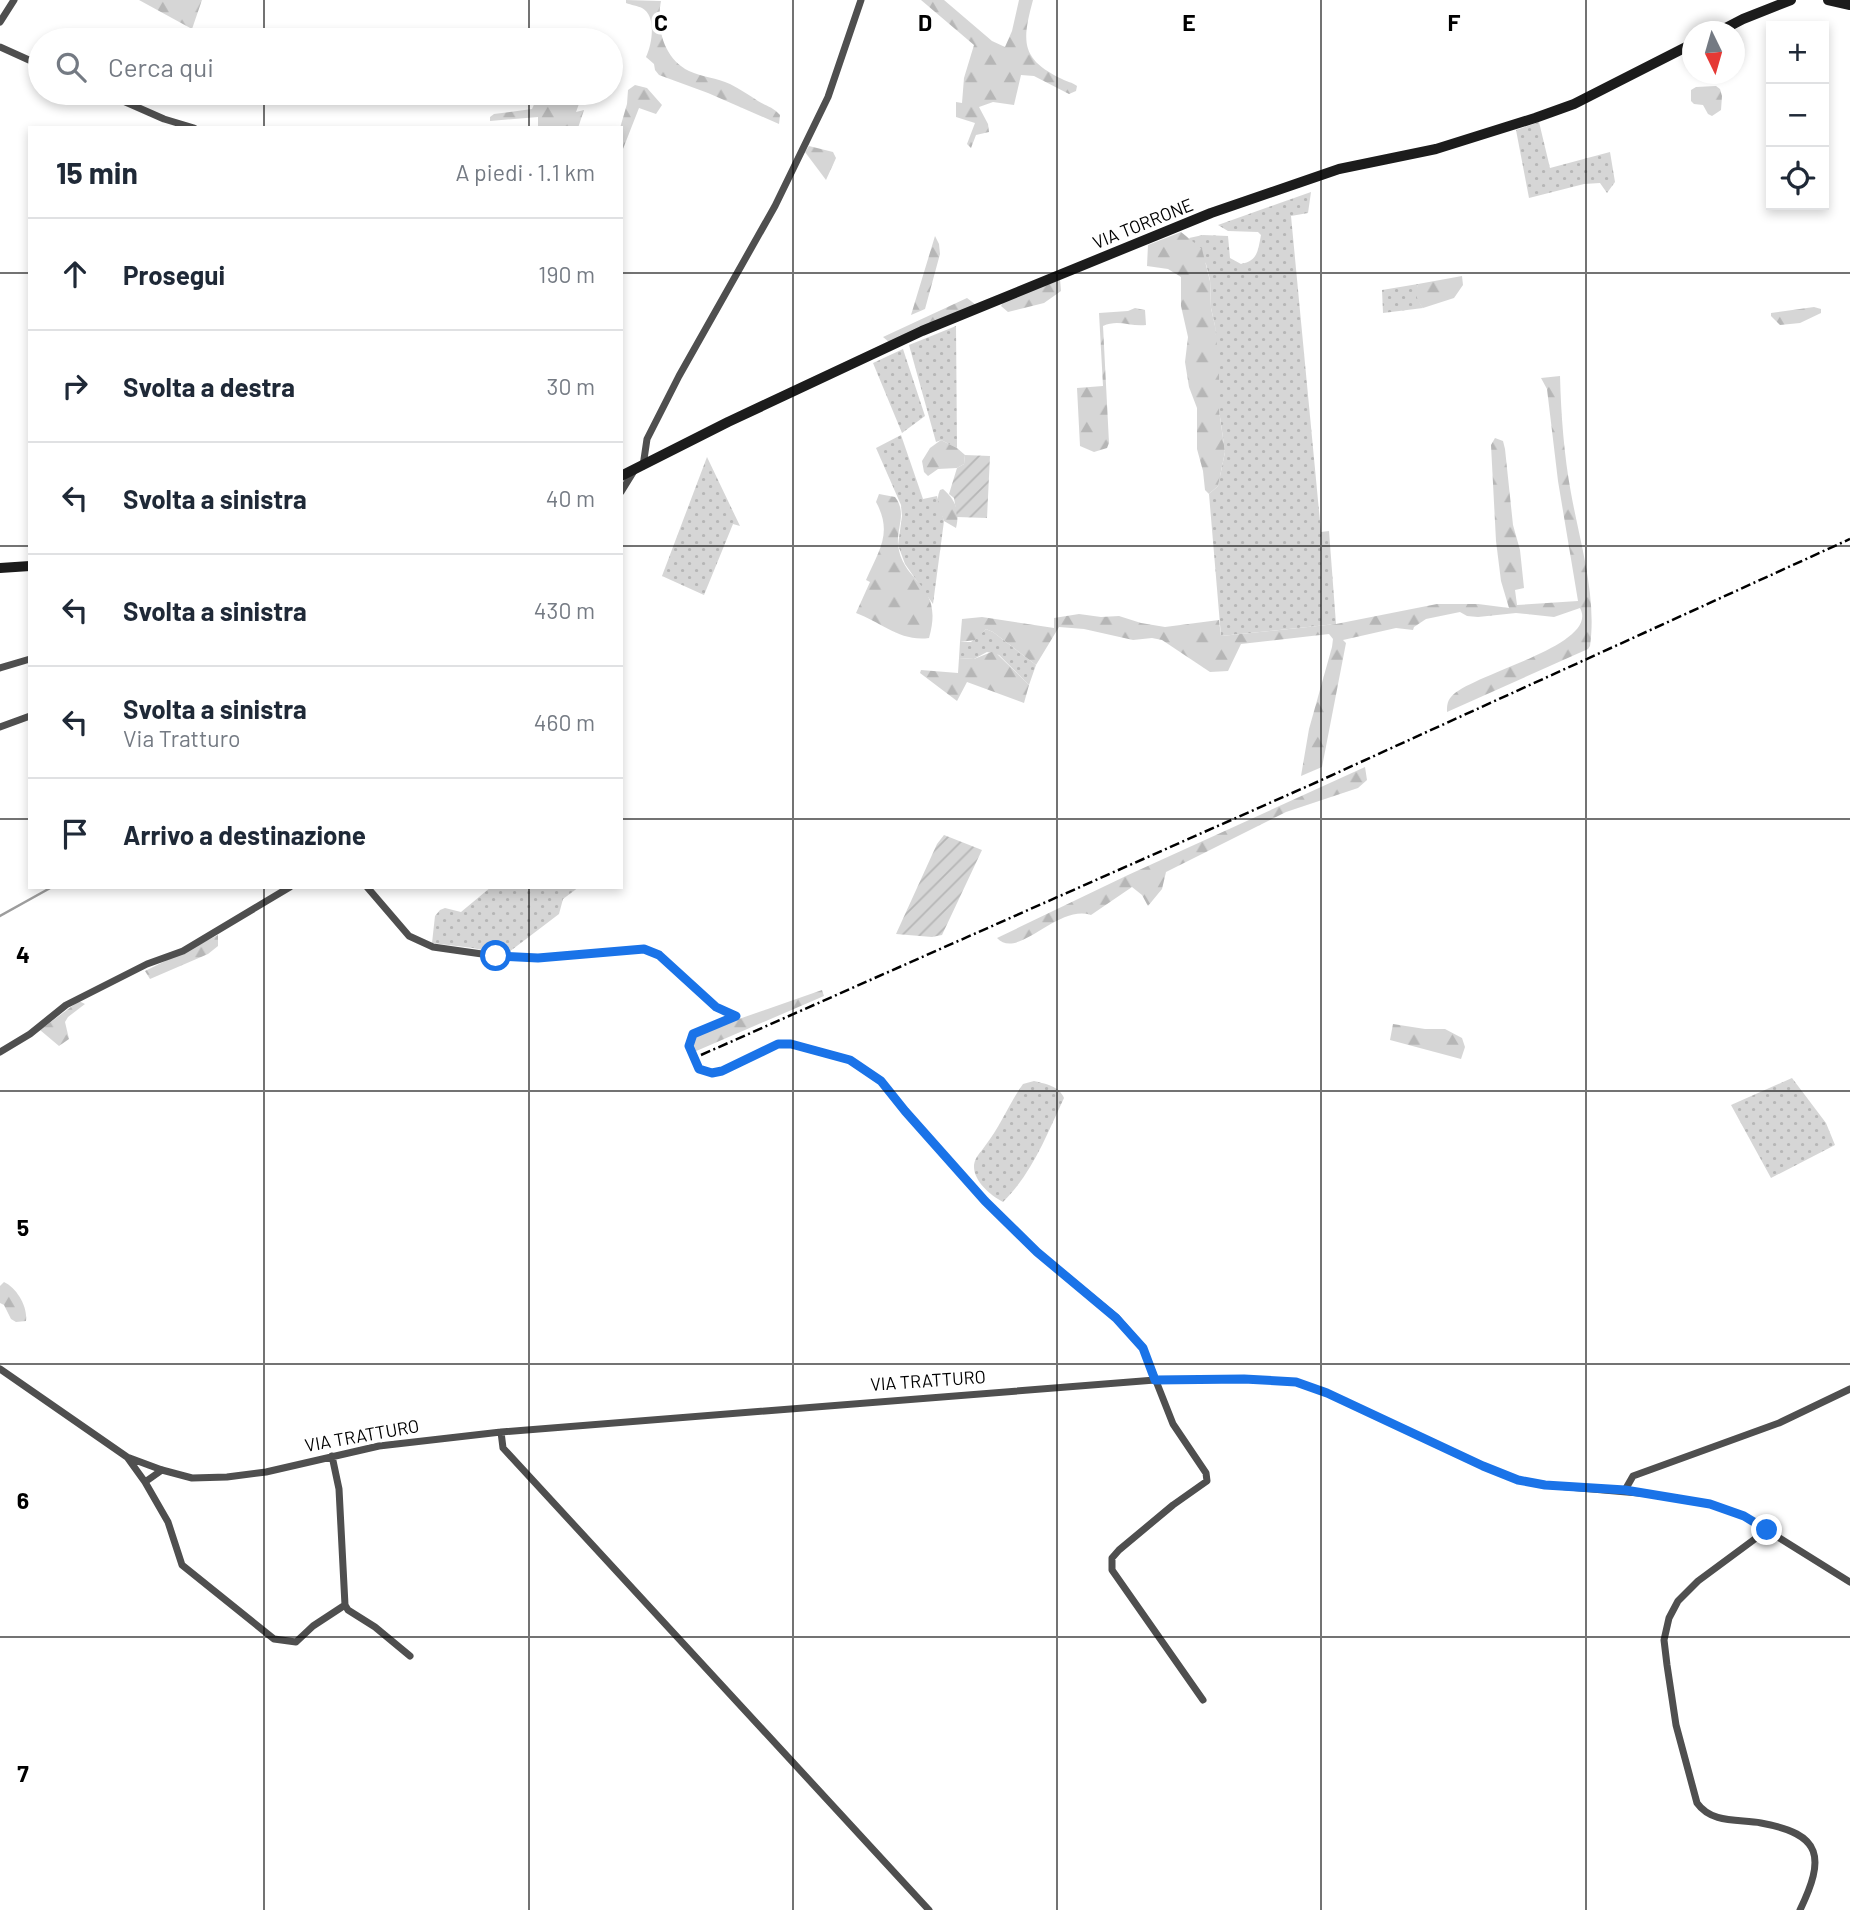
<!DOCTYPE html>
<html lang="it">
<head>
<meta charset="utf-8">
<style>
	:root { --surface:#fff; --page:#f6f6f7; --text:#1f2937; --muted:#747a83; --line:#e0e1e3 }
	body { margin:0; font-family:Barlow,sans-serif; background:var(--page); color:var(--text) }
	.controls { position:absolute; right:21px; top:21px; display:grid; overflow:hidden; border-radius:0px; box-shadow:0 4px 10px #0003 }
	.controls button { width:63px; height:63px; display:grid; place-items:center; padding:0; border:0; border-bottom:2px solid var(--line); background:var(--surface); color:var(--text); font:35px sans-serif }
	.compass { position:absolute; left:1682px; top:21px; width:63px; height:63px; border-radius:50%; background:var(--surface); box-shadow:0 4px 10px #0003; rotate:175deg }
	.stop { position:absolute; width:21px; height:21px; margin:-16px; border:5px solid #1a73e8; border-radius:50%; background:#fff }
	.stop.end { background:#1a73e8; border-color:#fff; box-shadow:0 2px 7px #0008 }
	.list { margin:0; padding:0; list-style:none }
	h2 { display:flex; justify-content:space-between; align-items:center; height:91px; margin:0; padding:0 28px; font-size:30px }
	h2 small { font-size:23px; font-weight:400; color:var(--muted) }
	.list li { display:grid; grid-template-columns:46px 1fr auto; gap:21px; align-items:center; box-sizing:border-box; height:112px; padding:0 28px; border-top:2px solid var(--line) }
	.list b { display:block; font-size:26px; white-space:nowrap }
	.list p { margin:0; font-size:23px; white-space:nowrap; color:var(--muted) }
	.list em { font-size:23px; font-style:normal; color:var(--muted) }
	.icon { flex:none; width:38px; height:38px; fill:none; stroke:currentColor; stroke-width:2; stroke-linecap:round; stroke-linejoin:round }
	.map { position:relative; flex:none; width:1850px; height:1910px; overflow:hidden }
	.search { position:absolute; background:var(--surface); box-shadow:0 4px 10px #0003; left:28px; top:28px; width:595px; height:77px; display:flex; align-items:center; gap:18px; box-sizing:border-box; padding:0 24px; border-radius:38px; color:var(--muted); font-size:26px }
	.panel { position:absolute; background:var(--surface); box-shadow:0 4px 10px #0003; left:28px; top:126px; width:595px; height:763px; border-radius:0px }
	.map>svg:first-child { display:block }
	.grass { fill:url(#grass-dots) }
	.forest { fill:url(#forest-firs) }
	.garden { fill:url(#garden-furrows) }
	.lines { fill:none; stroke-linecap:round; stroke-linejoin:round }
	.stream { stroke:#9d9d9d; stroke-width:2.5 }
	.minor { stroke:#4f4f4f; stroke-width:7 }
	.secondary { stroke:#1c1c1c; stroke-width:10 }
	.rail { stroke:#000; stroke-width:2.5; stroke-dasharray:10 3.5 2 3.5; stroke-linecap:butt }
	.route { stroke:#1a73e8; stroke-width:9 }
	.grid { fill:none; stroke:#000; stroke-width:2; stroke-opacity:0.55 }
	.labels { text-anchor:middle; stroke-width:7; stroke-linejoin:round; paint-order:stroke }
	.street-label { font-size:18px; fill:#000; stroke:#fff }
	.grid-label { font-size:23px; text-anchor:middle; font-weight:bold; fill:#000; stroke:#fff; stroke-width:7; stroke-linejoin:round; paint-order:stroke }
</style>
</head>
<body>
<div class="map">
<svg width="1850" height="1910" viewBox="0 0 1850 1910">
	<defs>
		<pattern id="grass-dots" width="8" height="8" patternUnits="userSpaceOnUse" patternTransform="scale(1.75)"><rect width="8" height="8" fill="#d6d6d6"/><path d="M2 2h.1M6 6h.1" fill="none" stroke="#b6b6b6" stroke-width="1.8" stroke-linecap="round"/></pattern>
		<pattern id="forest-firs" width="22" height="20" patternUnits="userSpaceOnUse" patternTransform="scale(1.75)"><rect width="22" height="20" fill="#d6d6d6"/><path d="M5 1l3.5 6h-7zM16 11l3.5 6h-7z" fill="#b6b6b6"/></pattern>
		<pattern id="garden-furrows" width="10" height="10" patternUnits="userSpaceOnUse" patternTransform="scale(1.75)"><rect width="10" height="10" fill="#d6d6d6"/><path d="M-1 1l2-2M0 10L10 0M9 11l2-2" fill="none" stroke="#b6b6b6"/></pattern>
	</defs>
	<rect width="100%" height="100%" fill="#fff"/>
	<path class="grass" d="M1539,122L1550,168L1610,152L1615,182L1607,193L1600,183L1584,184L1529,198L1516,130Z
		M1311,192L1308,213L1291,216L1321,532L1329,531L1336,624L1221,636L1209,494L1218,486L1225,452L1219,410L1215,326L1211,308L1210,280L1206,264L1189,238L1203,235L1228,236L1230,258L1241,264C1258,261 1258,250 1261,235L1258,232L1228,231L1218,225Z
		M1418,284C1416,293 1417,300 1423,308L1383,313L1382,290Z
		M956,326L957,448L941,440L936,442L909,345Z
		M903,349L925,416L902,433L873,363Z
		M901,435L923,499L937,496L944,521L933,604L905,564L898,545L902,516L901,505L876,448Z
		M707,457L740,526L733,524L704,595L662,576Z
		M986,629L993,632L1036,665L1029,685L999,655L987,652L974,659L959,658L960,642H971Z
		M491,887H579L563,899L559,914L505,955L473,948L432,943L435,916L440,910L445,908L461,912Z
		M1792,1078L1826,1123L1835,1145L1771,1178L1731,1105Z
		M1034,1081C1046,1084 1059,1086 1064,1098C1046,1136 1033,1172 1003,1202C990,1195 973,1181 974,1165C975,1157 981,1152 985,1146C1000,1127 1009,1104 1023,1084Z"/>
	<path class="forest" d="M139,0H202L192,29Z
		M626,0L661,1C656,27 663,58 689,71C702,77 717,78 730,84C740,89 749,95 758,101C766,106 773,107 780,115L779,124L708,93L659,75L655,70L654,64L646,57C652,45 657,16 642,8C638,6 631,5 626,3Z
		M921,0H944L992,41L1005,47L1012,31L1019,0H1033C1022,41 1020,59 1062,79C1067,82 1072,82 1077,86L1076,91L1069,94L1034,76L1021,75L1014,105L993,102L979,107L988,124L989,132L976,135L971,148L967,144L975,123L956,117V102L962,103L964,78L974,45Z
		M635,85L647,88L662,105L656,114L639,108L621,154L620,128L627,104L628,90Z
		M1716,86L1720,89L1722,96L1721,110L1712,116L1708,114L1703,105L1694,104L1691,101V90L1696,87Z
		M539,93H583L576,112L584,110L578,128H538V117L490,121V117L494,114L532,109Z
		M809,146L833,152L836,158L826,180L805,152Z
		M1181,232L1202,249L1210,281L1211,308L1215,326L1219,364V410L1225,452L1218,486L1209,494L1205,490L1203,471L1197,449V408L1189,387L1185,362L1188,337L1181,306V277L1168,269L1147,266L1148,245Z
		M935,236L939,244L940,254L925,309L911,315Z
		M1462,276L1463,285L1454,298L1423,308C1416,299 1415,294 1418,284Z
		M1060,279L1061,291L1044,303L1008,312L1001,306L1003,302Z
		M967,298L976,305L889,342L883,337Z
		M1814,307L1821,309V313L1800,323L1780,325L1771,316V313Z
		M1135,308L1145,310L1146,325C1131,327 1118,319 1103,326L1109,443L1107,448L1094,452L1080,446L1077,388L1103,386L1099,313L1128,311Z
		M1560,376C1561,414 1564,455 1571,493C1580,543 1597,596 1590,646L1588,649L1447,712C1447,706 1447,702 1451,697C1469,674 1601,646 1580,608L1554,617L1516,613L1478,617L1467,616L1460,612L1426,619L1414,627L1413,630L1396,628L1343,640L1346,643L1322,767L1301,776L1309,729L1332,647L1333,639L1329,634L1241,644L1228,671L1210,672L1162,640L1152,638L1133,640L1084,629L1059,627L1036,665L993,632L986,629L975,640L960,642L962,619L982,617L1054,628V618L1079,614L1101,617L1119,616L1141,623L1165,627L1219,620L1221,636L1336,624L1437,604H1478L1509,608L1501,581L1496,541L1491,445L1495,438L1503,441L1505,449L1513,525L1520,550L1524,588L1515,590L1517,605L1578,601L1558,481L1547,389L1541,378Z
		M941,440L957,448L965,455L964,464L957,468L938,469L928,476L924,472L922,461L930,448Z
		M943,489C956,500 960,512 956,528L944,521C940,510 935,501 940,490Z
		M879,494L895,497C907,513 897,526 898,544C902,585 945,582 929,638C900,642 881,622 856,613L870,582L866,580C879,550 893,533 876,502Z
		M994,651L1029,685L1024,703L967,682L957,701L920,673L921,670L958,673L959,658L974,659Z
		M1365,767L1367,780L1358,788L1286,812L1166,872L1162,889L1148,906L1142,895L1132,887L1091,915C1057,904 1018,961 997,938L1128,875Z
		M218,935V946L208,954L150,979L145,971Z
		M822,990L824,996L694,1052L691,1044L693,1035Z
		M79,1001L85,1004L68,1017L65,1022L69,1039L59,1046L40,1030Z
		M1393,1024L1425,1029H1445L1462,1038L1465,1047L1461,1059L1390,1040Z
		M4,1282C17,1288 28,1307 26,1321L16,1322L11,1319L4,1305L0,1303V1286Z"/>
	<path class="garden" d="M965,455L990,456L987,518L957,517L954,498L949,494L957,468L964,464Z
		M944,835L982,850L942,935L932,937L896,934L937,844Z"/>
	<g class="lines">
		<path class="stream" d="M0,916L52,887"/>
		<path class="minor" d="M0,22L14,0
			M0,47L40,65
			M105,93L164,119L194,128
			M643,466L647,439L679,376L775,206L828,97L861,0
			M621,492L634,471
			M0,668L30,659
			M0,727L30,716
			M367,887L409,936L433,947L496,956L538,958L644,949L659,955L716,1007L736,1016L693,1034L689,1046L699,1069L712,1073L722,1071L778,1044H791L850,1060L881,1081L905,1111L985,1201L1037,1252L1117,1318L1143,1348L1173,1424L1206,1473L1207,1481L1173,1505L1119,1550L1112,1558V1570L1203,1700
			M0,1052L30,1034L66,1005L147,964L183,951L290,887
			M0,1369L127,1457L162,1470L192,1478L227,1477L266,1472L379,1446L501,1432L1155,1380L1244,1379L1296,1382L1327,1393L1483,1466L1518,1480L1545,1485L1650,1494L1710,1504L1744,1516L1850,1582
			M501,1432L503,1448L929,1910
			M332,1456L339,1489L345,1605L348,1610L375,1627L410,1656
			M127,1457L145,1482L168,1522L182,1565L274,1639L296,1642L313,1626L345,1605
			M145,1482L162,1470
			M1625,1490L1633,1476L1779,1423L1850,1389
			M1767,1530L1698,1581L1678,1601L1669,1618L1664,1640L1667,1665L1676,1725L1697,1803C1712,1824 1739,1819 1761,1823C1823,1834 1825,1858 1800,1910"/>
		<path class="secondary" d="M1828,0L1850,5
			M1718,32L1743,19L1791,0
			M621,476L728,422L922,331L1211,213L1339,169L1436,149L1535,118L1574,104L1692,44
			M0,568L30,566"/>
		<path class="rail" d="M701,1055L1317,782L1850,539"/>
	</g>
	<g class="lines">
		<path class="route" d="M496,956L538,958L644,949L659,955L716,1007L736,1016L693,1034L689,1046L699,1069L712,1073L722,1071L778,1044H791L850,1060L881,1081L905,1111L985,1201L1037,1252L1116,1318L1143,1348L1155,1380L1244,1379L1296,1382L1327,1393L1483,1466L1518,1480L1545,1485L1625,1490L1710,1504L1744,1516L1767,1530"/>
	</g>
	<path class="grid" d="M264,0V40M529,0V40M793,0V1910M1057,0V1910M1321,0V1910M1586,0V1910M264,93V128M529,93V128M0,273H30M621,273H1850M0,546H30M621,546H1850M0,819H30M621,819H1850M264,887V1910M529,887V1910M0,1091H1850M0,1364H1850M0,1637H1850"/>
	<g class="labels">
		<g class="street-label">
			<text transform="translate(1143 224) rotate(-22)" y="6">VIA TORRONE</text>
			<text transform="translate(928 1381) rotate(-4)" y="6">VIA TRATTURO</text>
			<text transform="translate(362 1436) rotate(-10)" y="6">VIA TRATTURO</text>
		</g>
	</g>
	<g class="grid-label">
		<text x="661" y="31">C</text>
		<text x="925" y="31">D</text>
		<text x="1189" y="31">E</text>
		<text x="1454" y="31">F</text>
		<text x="23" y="963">4</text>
		<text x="23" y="1236">5</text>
		<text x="23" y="1509">6</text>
		<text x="23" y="1782">7</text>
	</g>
</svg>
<div class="controls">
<button>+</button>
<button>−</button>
<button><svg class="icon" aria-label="locate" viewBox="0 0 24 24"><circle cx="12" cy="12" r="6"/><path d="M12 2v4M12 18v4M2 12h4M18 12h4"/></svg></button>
</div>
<svg class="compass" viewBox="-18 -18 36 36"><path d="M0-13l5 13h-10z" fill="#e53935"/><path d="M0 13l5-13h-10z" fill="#747a83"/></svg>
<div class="stop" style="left:496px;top:956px"></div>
<div class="stop end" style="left:1767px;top:1530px"></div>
<div class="search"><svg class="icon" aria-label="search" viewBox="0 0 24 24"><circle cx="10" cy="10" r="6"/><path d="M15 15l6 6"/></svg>Cerca qui</div>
<section class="panel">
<h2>15 min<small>A piedi · 1.1 km</small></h2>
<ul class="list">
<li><svg class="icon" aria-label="ahead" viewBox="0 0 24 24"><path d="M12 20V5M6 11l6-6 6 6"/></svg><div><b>Prosegui</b></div><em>190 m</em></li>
<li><svg class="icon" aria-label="right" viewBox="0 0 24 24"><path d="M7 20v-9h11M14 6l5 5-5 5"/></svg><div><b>Svolta a destra</b></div><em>30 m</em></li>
<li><svg class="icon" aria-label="left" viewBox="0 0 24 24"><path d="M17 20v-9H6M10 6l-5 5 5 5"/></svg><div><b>Svolta a sinistra</b></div><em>40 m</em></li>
<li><svg class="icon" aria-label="left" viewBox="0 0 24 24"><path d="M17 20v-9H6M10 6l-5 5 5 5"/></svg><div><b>Svolta a sinistra</b></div><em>430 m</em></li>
<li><svg class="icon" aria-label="left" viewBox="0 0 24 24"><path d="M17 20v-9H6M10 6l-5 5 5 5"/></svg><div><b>Svolta a sinistra</b><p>Via Tratturo</p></div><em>460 m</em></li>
<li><svg class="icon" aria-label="arrive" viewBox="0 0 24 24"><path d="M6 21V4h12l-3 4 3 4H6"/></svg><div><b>Arrivo a destinazione</b></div></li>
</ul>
</section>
</div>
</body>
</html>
